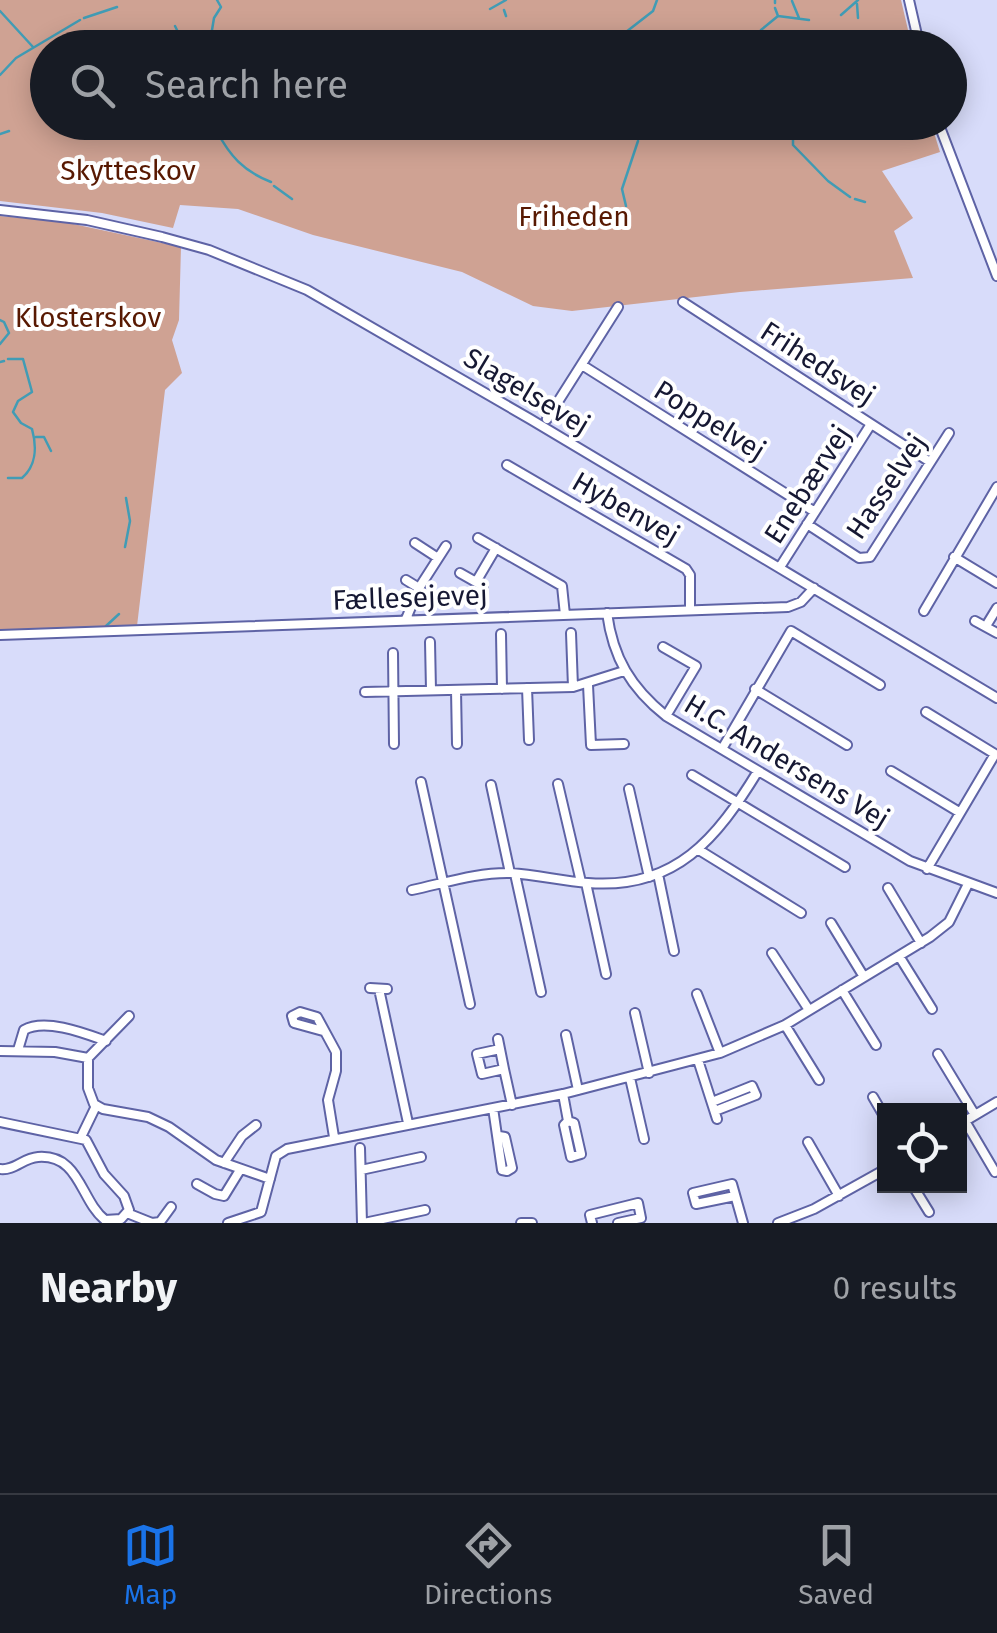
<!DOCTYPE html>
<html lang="en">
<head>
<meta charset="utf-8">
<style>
	:root { --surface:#171b24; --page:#20242c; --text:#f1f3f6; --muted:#9ea1a6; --line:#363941; --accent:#1a73e8 }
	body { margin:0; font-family:"Fira Sans",sans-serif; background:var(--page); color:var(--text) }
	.controls { position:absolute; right:30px; bottom:30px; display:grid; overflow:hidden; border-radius:0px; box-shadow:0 5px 25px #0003 }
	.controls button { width:90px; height:90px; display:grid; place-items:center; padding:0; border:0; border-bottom:2px solid var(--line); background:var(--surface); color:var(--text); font:50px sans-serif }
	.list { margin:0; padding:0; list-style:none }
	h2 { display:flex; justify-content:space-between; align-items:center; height:130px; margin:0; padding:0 40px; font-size:42px }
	h2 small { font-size:32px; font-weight:400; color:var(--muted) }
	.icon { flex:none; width:55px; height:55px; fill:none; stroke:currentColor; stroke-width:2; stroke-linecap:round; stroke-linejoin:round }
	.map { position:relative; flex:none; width:997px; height:1223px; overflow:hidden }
	.search { position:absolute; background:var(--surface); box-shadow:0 5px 25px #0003; left:30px; right:30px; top:30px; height:110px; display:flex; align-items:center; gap:25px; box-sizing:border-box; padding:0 35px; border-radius:55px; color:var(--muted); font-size:38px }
	.sheet { height:270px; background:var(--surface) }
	nav { display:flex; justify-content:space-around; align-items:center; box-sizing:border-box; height:140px; border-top:2px solid var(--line); background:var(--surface); font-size:28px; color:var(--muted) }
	nav a { display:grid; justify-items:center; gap:5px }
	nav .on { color:var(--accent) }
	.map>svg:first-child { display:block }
	.green { fill:#cfa293 }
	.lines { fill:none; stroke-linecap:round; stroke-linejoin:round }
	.stream { stroke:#419cb5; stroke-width:2.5 }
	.minor-casing { stroke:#5e63a5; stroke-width:12 }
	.minor { stroke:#fff; stroke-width:8 }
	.labels { text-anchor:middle; stroke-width:8; stroke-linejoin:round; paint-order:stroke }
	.park-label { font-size:28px; fill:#581902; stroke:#fff }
	.street-label { font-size:28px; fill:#161833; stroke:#fff }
</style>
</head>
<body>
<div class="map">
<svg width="997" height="1223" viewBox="0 0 997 1223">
	<rect width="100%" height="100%" fill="#d8dcfa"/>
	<path class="green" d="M0,0H901L912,47L48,48V122L931,123L940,152L882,171L913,218L894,231L913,278L740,292L572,311L533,306L462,272L313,235L238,209L180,205L173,228L102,213L0,201Z
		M0,216L64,222L181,247L179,320L172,340L182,373L165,390L137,626L0,633Z"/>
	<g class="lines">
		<path class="stream" d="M775,0V3
			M792,1L799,18
			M857,4L858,18
			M775,8L778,16L809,20
			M490,9L506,0
			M504,10L506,16
			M0,11L33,47
			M841,15L858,0
			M84,18L117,7
			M175,26L186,48
			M761,30L778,16
			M802,33L805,41
			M753,40L758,33
			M829,40L834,48
			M210,42L214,18L221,7L217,0
			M218,48H220
			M622,48L615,43L617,39L653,11L657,0
			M0,75L16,58L80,20
			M793,122V145L828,181L850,197
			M555,123L558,122
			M216,130C230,156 243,171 271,182
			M0,134L9,131
			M222,135L259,127
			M274,186L292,199
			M855,199L865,202
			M626,206L622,189L638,141
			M0,320L4,322L9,333L0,344
			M0,362L4,361
			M36,437H44L51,451
			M8,478H22C36,466 37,447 32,429L21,423L13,412L18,401L32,392L23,359H8
			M125,547L130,521L126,498
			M106,626L119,614"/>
		<g class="minor-casing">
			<path id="minor" d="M909,0L920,48
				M938,122L997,276
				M0,210L87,220L162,237L209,250L307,290L530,419L997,698
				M683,302L930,462
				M582,365L815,512
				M547,419L618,307
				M507,465L686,569L690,575V610
				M807,524L859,558L870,557L949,433
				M478,538L562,586L565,615
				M415,543L438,558
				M954,557L997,583
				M780,567L871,424
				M460,573L483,586
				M406,580L419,588
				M476,582L496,548
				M924,611L997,487
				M607,613C613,658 631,688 666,716L910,861L997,893
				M406,619L419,588L446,546
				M975,621L997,633
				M986,626L997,608
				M571,633L573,687
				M501,634L502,689
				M0,635L788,607L801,602L814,588
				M430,642L431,690
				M663,647L696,666L666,716
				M393,653L394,744
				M588,685L591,745L624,744
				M527,688L529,740
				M755,689L847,745
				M456,690L457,744
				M365,692L573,687L624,671
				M926,712L995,754L927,869
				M722,749L791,631L880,685
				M891,771L959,812
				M692,775L845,867
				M421,782L470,1004
				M558,784L581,882
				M491,785L510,873
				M629,789L649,877
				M699,850L801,913
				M515,874L541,992
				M658,874L674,951
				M586,883L606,974
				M888,888L921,943
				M412,890C445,883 478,872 511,873C537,875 563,881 588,883C676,890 717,838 758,771
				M831,923L864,977
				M772,953L809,1010
				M899,956L932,1009
				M370,988L387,989
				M379,989L408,1123
				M842,990L876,1045
				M697,994L720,1053
				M635,1013L649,1073
				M129,1016L88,1058V1088L94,1104L103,1109L148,1117L169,1127L216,1160L270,1179
				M785,1025L819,1080
				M323,1031L294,1023L292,1016L300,1012L317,1017L336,1052V1071L328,1100L334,1137
				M566,1035L578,1090
				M498,1039L504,1069
				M500,1049L477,1054L482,1074L504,1069L512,1105
				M18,1050L24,1030C45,1018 84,1033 106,1041
				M0,1051L55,1052L88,1058
				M938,1054L975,1115
				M698,1060L717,1119
				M630,1078L644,1139
				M563,1094L568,1121L564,1125L571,1157L581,1154L574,1123L568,1121
				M873,1097L884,1116
				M712,1102L752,1086L756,1095L715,1111
				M493,1108L502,1170L507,1171L512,1168L505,1137L499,1136
				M965,1121L995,1172
				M0,1122L86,1140L104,1174L124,1196L129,1210L121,1219L105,1220C80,1200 80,1154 38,1157C23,1158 14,1171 0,1169
				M960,1124L997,1102
				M81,1137L96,1106
				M808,1142L839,1196
				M360,1148L362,1223
				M224,1163L242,1136L256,1125
				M361,1170L421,1157
				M197,1184L215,1194L224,1196L240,1170
				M913,1186L929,1212
				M735,1196L696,1204L693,1193L732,1184L743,1223
				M127,1213L152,1223L160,1222L171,1207
				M228,1223L261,1212L276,1156L287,1149L563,1094L720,1053L785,1025L930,937L949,922L968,884
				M364,1223L425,1210
				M521,1223H532
				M592,1223L590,1215L638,1203L641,1218L618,1223
				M778,1223L814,1209L884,1170"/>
		</g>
		<use href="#minor" class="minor"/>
	</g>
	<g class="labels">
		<g class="park-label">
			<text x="128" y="180">Skytteskov</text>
			<text x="574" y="226">Friheden</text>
			<text x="88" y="327">Klosterskov</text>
		</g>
		<g class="street-label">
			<text transform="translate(818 363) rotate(33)" y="10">Frihedsvej</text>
			<text transform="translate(527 391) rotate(31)" y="10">Slagelsevej</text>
			<text transform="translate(710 420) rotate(32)" y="10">Poppelvej</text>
			<text transform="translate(807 484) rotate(-57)" y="10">Enebærvej</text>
			<text transform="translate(886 486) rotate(-56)" y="10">Hasselvej</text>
			<text transform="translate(626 508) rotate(30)" y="10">Hybenvej</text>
			<text transform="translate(410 597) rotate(-2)" y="10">Fællesejevej</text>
			<text transform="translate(787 761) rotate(31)" y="10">H.C. Andersens Vej</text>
		</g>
	</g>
</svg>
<div class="controls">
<button><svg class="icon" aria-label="locate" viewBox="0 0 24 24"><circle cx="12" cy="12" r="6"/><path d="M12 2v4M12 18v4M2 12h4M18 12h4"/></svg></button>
</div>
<div class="search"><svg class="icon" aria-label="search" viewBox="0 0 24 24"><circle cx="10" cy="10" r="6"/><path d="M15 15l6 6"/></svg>Search here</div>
</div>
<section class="sheet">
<h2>Nearby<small>0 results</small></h2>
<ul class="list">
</ul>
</section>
<nav>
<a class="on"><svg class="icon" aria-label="map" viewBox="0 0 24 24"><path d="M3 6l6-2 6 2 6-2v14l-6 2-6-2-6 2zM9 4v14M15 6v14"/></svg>Map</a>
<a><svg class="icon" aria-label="directions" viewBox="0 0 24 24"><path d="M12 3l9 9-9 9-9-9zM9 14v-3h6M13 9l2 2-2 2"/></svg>Directions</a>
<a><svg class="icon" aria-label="saved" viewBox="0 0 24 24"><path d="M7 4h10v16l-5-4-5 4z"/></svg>Saved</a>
</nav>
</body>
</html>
